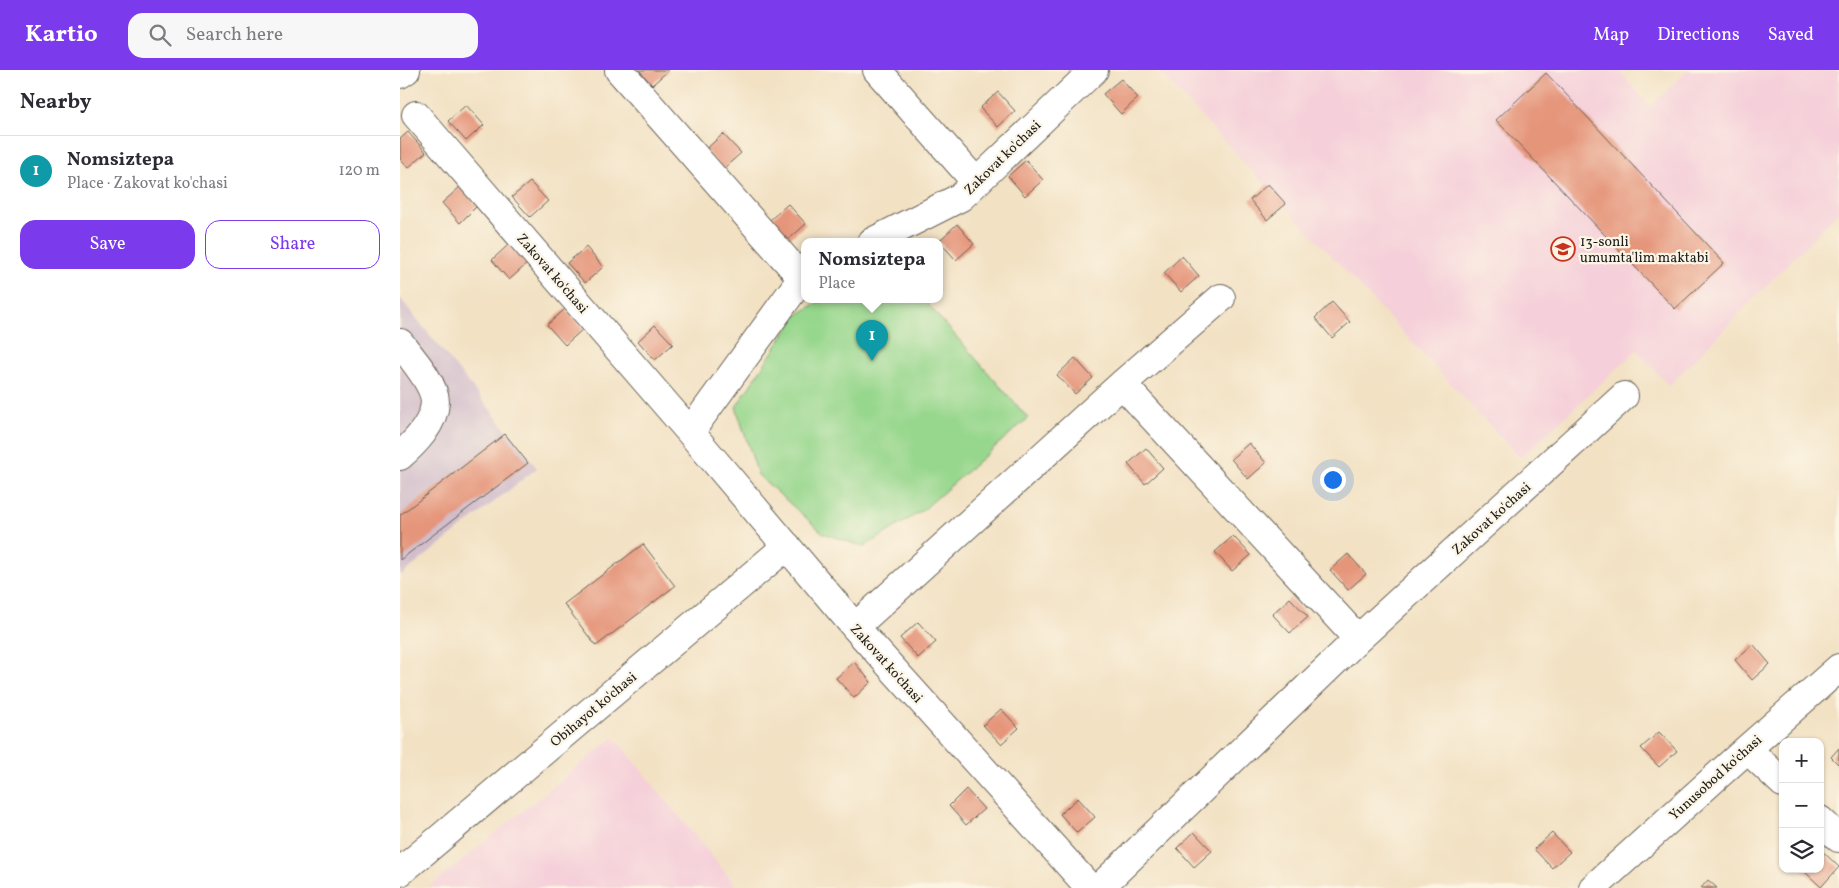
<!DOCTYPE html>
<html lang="en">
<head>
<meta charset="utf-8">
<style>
	:root { --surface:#fff; --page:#f7f7f7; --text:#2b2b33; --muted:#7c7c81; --line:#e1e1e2; --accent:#7c3aed }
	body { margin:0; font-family:Vollkorn,serif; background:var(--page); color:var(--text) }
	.controls { position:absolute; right:15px; bottom:15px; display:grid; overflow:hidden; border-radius:10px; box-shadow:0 1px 4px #0004 }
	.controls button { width:45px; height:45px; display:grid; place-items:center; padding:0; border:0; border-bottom:1px solid var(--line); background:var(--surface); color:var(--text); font:25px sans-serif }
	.you { position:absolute; left:932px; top:409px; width:18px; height:18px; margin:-12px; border:4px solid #fff; border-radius:50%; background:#1a73e8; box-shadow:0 0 0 8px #1a73e833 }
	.badge { display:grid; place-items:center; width:32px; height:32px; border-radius:50%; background:var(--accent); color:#fff; font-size:16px; font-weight:700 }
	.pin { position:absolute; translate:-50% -41px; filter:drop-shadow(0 1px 2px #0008) }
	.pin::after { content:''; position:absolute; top:26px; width:18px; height:15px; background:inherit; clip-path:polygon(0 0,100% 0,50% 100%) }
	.popup { position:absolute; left:401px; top:168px; width:142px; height:65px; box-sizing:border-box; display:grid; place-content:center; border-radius:10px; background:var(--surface); filter:drop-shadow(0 1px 4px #0005); font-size:16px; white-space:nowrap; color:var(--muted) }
	.popup b { font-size:19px; color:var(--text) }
	.popup::after { content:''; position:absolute; left:50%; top:100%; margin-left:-10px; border:10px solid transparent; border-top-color:var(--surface) }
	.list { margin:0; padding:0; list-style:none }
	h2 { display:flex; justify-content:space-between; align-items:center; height:65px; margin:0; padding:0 20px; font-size:21px }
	h2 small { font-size:16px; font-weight:400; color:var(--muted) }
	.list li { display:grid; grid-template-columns:32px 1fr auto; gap:15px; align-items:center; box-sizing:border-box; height:70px; padding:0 20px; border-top:1px solid var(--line) }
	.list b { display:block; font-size:19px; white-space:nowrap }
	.list p { margin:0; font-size:16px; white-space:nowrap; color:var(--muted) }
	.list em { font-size:16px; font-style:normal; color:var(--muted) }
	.actions { display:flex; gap:10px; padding:15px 20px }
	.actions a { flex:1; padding:11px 0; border:1px solid var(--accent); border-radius:15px; text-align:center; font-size:18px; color:var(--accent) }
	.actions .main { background:var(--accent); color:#fff }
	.icon { flex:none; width:28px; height:28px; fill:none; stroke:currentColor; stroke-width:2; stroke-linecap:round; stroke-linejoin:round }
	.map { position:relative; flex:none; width:1439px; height:818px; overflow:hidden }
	header { display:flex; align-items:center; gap:30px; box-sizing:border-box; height:70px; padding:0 25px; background:var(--accent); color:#fff }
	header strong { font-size:24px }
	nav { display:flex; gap:28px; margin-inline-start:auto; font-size:18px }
	.search { width:350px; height:45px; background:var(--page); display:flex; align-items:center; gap:12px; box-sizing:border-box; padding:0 18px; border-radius:15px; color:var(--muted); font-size:19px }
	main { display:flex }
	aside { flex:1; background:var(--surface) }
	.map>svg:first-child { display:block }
	.built { fill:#f5cfd9 }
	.industrial { fill:#d1bdcb }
	.green { fill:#97d78d; stroke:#5a7a54 }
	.building { fill:#e5957a }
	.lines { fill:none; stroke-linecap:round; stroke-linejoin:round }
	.minor-casing { stroke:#676156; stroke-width:30 }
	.minor { stroke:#fff; stroke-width:28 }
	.labels { text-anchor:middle; stroke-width:4.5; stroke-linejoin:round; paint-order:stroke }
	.street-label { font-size:14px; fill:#1c1c1c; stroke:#fcf5e5 }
	.poi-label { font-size:14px; fill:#1c1c1c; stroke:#fcf5e5; text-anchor:start }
</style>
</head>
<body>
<header>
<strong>Kartio</strong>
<div class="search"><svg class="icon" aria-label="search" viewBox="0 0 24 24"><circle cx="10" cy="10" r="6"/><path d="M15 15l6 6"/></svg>Search here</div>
<nav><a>Map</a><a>Directions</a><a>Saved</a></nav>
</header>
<main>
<aside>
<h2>Nearby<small></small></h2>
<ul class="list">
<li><span class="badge" style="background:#0f9aa8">1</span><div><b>Nomsiztepa</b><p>Place · Zakovat ko'chasi</p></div><em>120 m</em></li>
</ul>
<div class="actions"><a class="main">Save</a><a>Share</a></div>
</aside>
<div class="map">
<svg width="1439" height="818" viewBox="0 0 1439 818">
	<rect width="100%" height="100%" fill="#fcf5e5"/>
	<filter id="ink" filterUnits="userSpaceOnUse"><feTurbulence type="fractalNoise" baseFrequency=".02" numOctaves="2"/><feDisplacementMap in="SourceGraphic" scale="10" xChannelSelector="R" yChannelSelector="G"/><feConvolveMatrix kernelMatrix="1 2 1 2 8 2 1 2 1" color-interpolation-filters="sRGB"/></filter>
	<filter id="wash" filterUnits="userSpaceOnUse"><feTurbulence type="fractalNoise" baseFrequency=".0096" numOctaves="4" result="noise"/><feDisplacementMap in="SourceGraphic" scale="20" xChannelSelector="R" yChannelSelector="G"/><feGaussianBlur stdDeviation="1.12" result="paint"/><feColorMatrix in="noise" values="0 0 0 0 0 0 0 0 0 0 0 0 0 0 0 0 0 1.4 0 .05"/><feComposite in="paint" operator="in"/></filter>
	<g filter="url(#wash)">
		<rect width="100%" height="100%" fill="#f2e1c3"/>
		<path class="built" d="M758,0H1219L1250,37L1288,0H1439V141L1269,316L1237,280L1120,388Z
			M214,667L338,818H28Z"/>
		<path class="industrial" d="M0,228L137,398L0,506Z"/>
		<path class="green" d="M421,230H524L628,348L523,440L464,477L423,463L358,405L336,337L396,246Z"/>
		<g id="blocks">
			<path class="building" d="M239,0H269L252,15Z
				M1146,3L1324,193L1275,239L1096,50Z
				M721,9L738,28L721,44L703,24Z
				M598,22L615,41L598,57L580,38Z
				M66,35L84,55L66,71L48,51Z
				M8,62L26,82L8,98L0,89V69Z
				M323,64L341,83L323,99L305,80Z
				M626,90L643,110L625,126L608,106Z
				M130,112L148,131L130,147L112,127Z
				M868,114L886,134L867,150L850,130Z
				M60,117L77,136L60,153L42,133Z
				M388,134L406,154L388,170L370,150Z
				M557,154L574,174L556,190L539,171Z
				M109,174L127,194L109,210L92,190Z
				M186,177L203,197L185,213L167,193Z
				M782,186L799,206L781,222L764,203Z
				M932,232L950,252L932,268L915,248Z
				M165,239L183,259L165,275L147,255Z
				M255,255L273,274L255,290L238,271Z
				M675,288L693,308L675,324L657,305Z
				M105,364L128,393L0,490V445Z
				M849,373L866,393L848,409L831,389Z
				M746,378L763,398L745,414L728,394Z
				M833,466L851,485L832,501L815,482Z
				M243,474L275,516L196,576L164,534Z
				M948,484L966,504L948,520L930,500Z
				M890,528L908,547L890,563L872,544Z
				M518,552L536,572L518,588L500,568Z
				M1353,574L1370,594L1352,610L1335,590Z
				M454,592L471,612L454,628L436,608Z
				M601,639L619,658L601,674L583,655Z
				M1259,662L1277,681L1259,697L1241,678Z
				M1439,678V695L1431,687Z
				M566,719L584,739L566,755L549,736Z
				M678,728L695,747L677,763L660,744Z
				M794,762L812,781L794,797L777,778Z
				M1152,763L1170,782L1152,798L1134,779Z
				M1420,779L1439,797L1421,817L1402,799H1420Z
				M1308,810L1317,818H1301Z"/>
		</g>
	</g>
	<g filter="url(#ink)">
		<use href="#blocks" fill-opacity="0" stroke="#676156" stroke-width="1"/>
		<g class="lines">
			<g class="minor-casing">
				<path id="minor" d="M219,0L402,208
					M477,0L576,112
					M0,4L6,0
					M16,45L290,362L455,557L690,818
					M472,172L561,127L694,0
					M0,273C11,287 35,314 35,332C34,354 15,373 0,386
					M722,314L958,569
					M290,362L402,208L404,207
					M455,557L722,314L821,228
					M1347,679L1383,713
					M1420,750L1439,768
					M0,802L387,476
					M699,818L958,569L1224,326
					M1193,818L1347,679L1439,598"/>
			</g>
			<use href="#minor" class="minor"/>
		</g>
	</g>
	<defs>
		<g id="school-ring" transform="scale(1.25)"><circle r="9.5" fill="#fcf5e5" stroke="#c8321e" stroke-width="1.5"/><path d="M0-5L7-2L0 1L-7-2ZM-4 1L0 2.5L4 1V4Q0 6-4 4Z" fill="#c8321e"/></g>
	</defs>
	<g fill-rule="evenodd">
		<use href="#school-ring" x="1163" y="179"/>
	</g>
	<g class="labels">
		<g class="street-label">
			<text transform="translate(602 87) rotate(-44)" y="5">Zakovat ko'chasi</text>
			<text transform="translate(153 203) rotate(49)" y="5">Zakovat ko'chasi</text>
			<text transform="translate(1091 448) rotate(-42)" y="5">Zakovat ko'chasi</text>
			<text transform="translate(487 593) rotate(48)" y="5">Zakovat ko'chasi</text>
			<text transform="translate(193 639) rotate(-40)" y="5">Obihayot ko'chasi</text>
			<text transform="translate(1315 707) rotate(-42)" y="5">Yunusobod ko'chasi</text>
		</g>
		<g class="poi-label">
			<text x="1180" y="176">13-sonli<tspan x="1180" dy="16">umumta'lim maktabi</tspan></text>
		</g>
	</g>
</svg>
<div class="controls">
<button>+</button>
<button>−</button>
<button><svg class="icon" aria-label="layers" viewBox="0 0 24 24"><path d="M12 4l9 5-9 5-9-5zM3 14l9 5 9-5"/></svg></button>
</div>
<div class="you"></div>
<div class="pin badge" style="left:472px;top:291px;background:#0f9aa8">1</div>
<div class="popup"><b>Nomsiztepa</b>Place</div>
</div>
</main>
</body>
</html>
